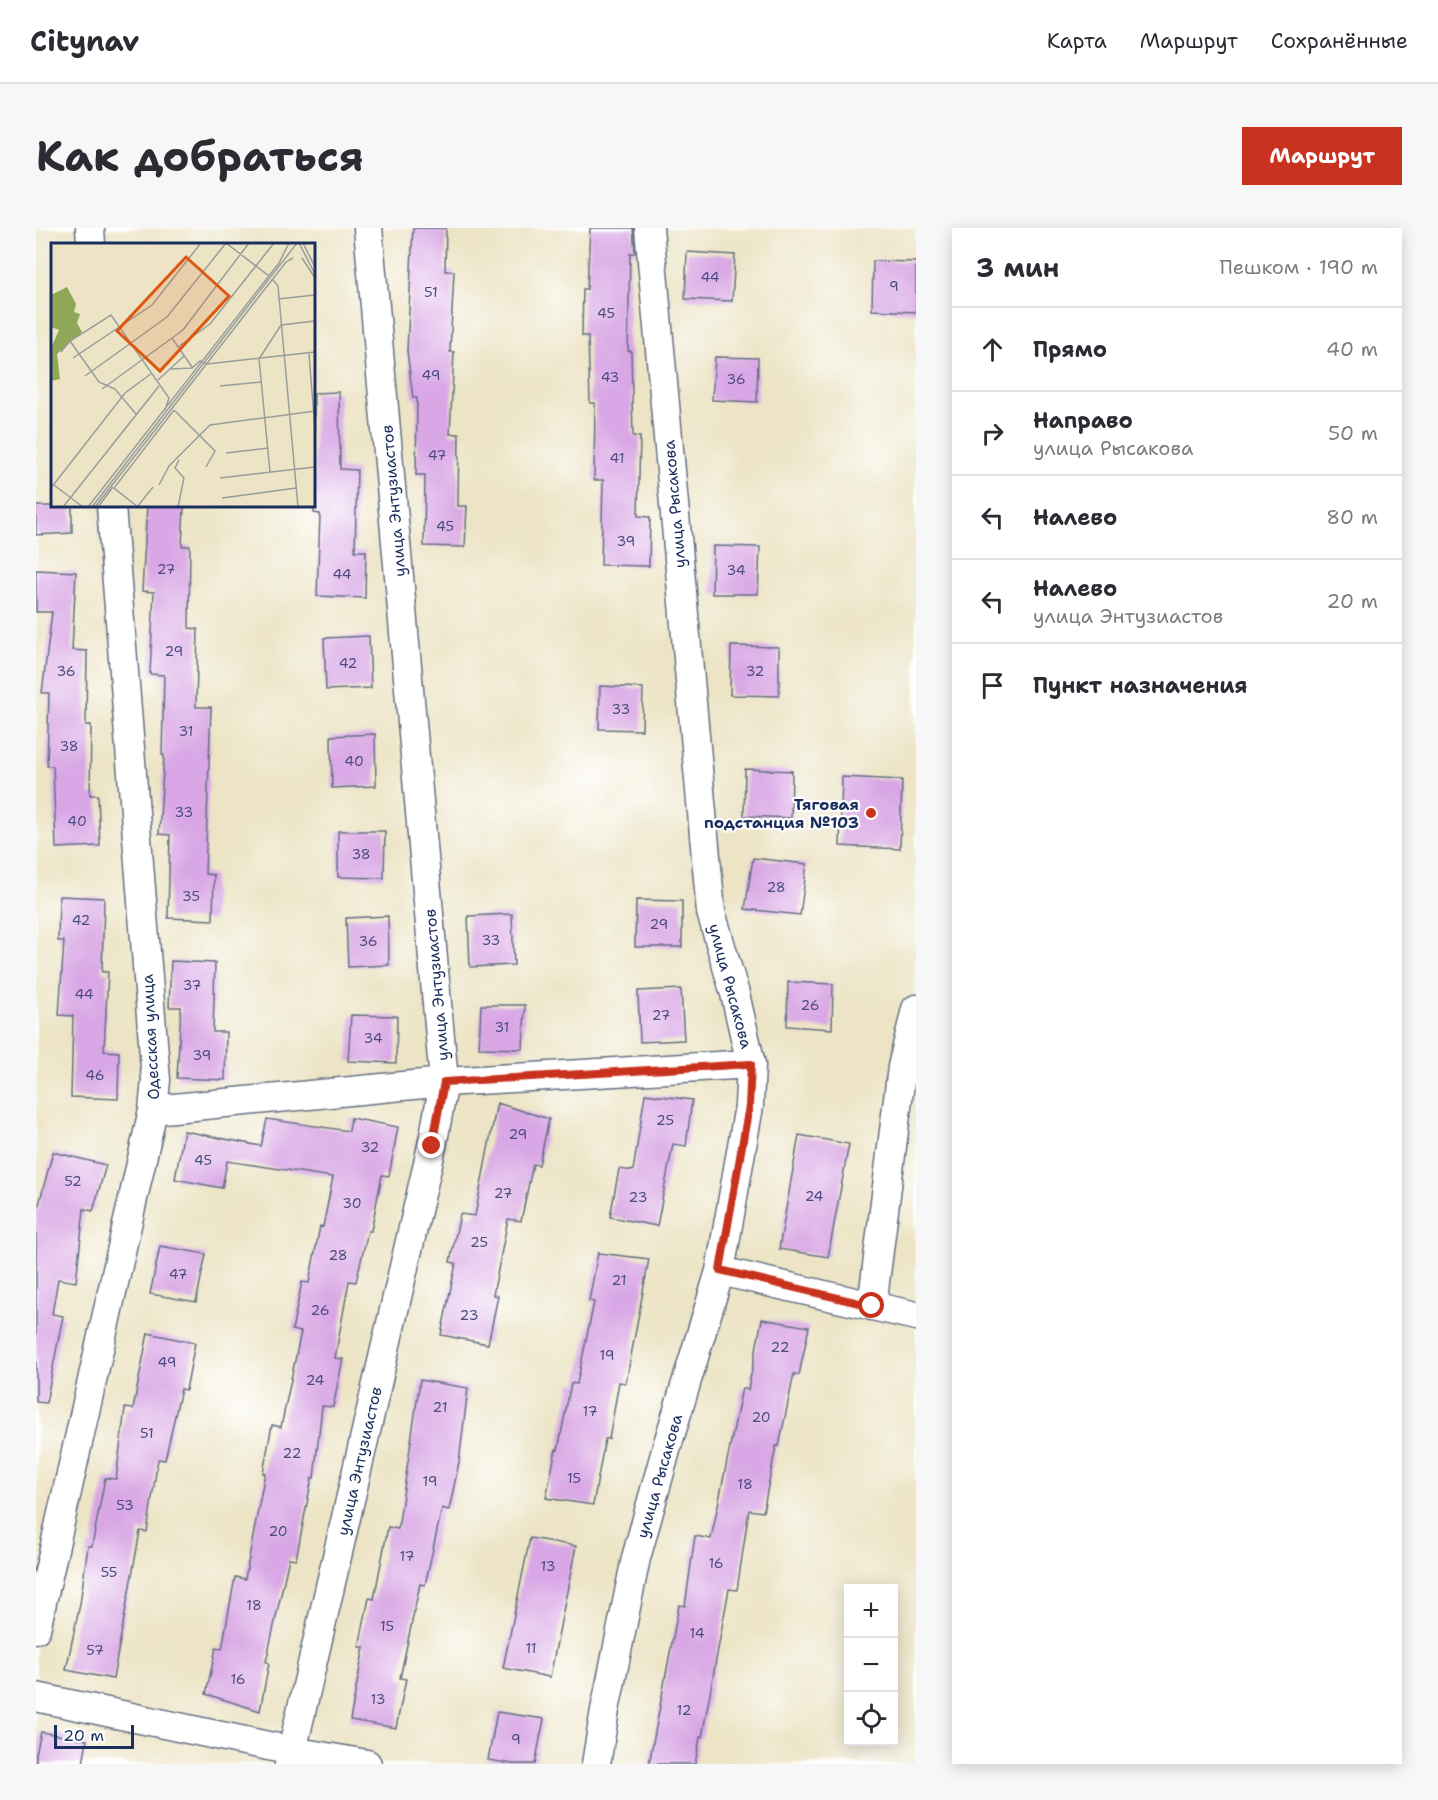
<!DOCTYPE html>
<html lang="ru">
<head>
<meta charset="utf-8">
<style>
	:root { --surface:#fff; --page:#f7f7f7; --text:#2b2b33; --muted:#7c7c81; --line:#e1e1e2; --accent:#c8321e }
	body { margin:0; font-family:"Shantell Sans",sans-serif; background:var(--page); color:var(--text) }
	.controls { position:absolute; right:18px; bottom:18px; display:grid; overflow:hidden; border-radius:0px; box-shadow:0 3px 15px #0003 }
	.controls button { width:54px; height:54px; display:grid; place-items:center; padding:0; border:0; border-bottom:2px solid var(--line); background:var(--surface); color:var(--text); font:30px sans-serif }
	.scale { position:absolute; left:18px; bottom:15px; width:80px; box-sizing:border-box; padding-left:6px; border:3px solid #1b2f5e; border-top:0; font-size:16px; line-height:21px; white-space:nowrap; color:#1b2f5e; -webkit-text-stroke:4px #fff; paint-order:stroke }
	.stop { position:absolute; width:18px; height:18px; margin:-14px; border:4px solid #c8321e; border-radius:50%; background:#fff }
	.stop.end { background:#c8321e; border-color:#fff; box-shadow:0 2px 6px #0008 }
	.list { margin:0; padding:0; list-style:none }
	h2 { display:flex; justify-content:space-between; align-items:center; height:78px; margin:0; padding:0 24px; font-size:26px }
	h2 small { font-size:20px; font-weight:400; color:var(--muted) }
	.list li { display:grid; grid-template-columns:39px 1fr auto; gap:18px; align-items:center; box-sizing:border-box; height:84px; padding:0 24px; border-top:2px solid var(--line) }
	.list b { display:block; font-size:22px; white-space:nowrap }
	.list p { margin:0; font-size:20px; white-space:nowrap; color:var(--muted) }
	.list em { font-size:20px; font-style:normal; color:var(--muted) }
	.icon { flex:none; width:33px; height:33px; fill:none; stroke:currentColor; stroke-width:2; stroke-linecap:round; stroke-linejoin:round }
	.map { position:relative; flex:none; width:880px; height:1536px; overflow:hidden; border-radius:0px }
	header { display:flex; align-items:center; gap:36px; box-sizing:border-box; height:84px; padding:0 30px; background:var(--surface); border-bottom:2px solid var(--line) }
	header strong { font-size:28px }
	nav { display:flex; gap:33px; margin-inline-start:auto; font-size:21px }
	.intro { display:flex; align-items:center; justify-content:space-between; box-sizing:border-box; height:144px; padding:0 36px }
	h1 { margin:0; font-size:42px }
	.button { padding:15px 27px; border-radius:0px; background:var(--accent); color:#fff; font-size:21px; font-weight:700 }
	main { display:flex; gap:36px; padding:0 36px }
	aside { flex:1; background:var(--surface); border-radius:0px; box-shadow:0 3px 15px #0003 }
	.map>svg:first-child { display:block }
	.building { fill:#d9a7e5 }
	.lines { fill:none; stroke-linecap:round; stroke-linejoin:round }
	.minor-casing { stroke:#646e82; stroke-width:31 }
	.minor { stroke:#fff; stroke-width:28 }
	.route { stroke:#c8321e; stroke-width:8 }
	.poi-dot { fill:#c8321e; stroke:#fff; stroke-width:2 }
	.labels { text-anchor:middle; stroke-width:4.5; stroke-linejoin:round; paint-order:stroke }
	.number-label { font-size:14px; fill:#4a4d80 }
	.street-label { font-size:16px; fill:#1b2f5e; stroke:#fff }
	.poi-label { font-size:16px; font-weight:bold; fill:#1b2f5e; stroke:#fff; text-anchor:end }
	.inset-road { fill:none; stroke:#989c9c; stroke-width:1.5 }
	.view { fill:#de5710; fill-opacity:0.15; stroke:#de5710; stroke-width:3 }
	.inset-edge { fill:none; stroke:#1b2f5e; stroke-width:3 }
</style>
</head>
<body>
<header>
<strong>Citynav</strong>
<nav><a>Карта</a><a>Маршрут</a><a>Сохранённые</a></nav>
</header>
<div class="intro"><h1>Как добраться</h1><a class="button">Маршрут</a></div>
<main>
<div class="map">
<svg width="880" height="1536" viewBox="0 0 880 1536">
	<rect width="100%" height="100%" fill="#fff"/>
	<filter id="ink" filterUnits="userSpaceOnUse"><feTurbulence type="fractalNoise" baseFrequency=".0167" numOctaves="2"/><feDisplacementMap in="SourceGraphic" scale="12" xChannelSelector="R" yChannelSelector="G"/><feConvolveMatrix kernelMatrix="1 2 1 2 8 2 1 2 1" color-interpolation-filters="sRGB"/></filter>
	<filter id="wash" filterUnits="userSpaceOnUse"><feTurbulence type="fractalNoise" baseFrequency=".008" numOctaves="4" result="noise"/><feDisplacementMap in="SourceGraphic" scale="24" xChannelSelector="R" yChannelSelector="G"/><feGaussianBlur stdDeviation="1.35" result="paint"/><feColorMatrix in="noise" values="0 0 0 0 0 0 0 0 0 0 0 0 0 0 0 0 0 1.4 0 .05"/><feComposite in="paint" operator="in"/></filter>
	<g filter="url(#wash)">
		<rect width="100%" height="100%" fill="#ece4c5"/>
		<g id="blocks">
			<path class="building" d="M377,0H410L409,43H418L414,124H418L414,206H423L422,278H431L429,319L388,318L389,247H380L381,170H377L371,123Z
				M554,0H597L599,25H594L592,123H595L597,208L604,209L602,288L614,289L613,338L565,337L567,252H558L559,175H554L552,108H546L547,61H551Z
				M651,24L699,27L696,73L649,71Z
				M837,33L880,34V84L836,82Z
				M679,129L722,130L721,174L676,172Z
				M303,164L304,241L321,242L319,323H330L329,370L281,368L284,286L278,285V165Z
				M0,278H36V305L0,307Z
				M111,278H148L146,318H154L153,400L162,401L160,479H175L169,646L178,647L177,692L132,690L134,607L123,606L128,527H126L128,447L114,446L118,364L106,363Z
				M677,318L724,319L722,366H676Z
				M0,342L40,344L36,422L51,423L50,497H55L54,567H62L64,618L20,620L17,538H11L13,465H6L16,384H0Z
				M333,408L335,460L290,462L288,410Z
				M695,418L743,419V468L694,467Z
				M564,458L607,460L606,502L563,501Z
				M339,506L340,558L296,560L295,508Z
				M709,541L756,543L755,590L708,588Z
				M806,549L866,552L864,621L804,618Z
				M302,603H349L348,650L302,649Z
				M717,630L771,636L764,687L709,681Z
				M23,668L68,670L66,744H72L68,823L83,824L82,871L35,869L37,788L23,787L28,713H22Z
				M600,672L646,673V719H599Z
				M476,686L478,737L434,739L432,688Z
				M352,688L353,737L312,739L310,690Z
				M135,733L179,735L177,804H190L189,852L141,850L145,779H133Z
				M752,754L797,756L796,801L751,798Z
				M645,761L648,812L604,814L602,763Z
				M445,777H489L487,821L443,820Z
				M315,787L361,788L360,835L312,833Z
				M609,866L656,872L650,918L637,916L621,998L574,989L583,941L597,943Z
				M461,875L513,891L503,937L497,936L485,993L472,991L457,1067L462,1068L452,1116L405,1107L420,1035L414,1034L424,986L439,988Z
				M315,890L362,899L353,948L346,947L335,1003H332L320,1054L313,1053L299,1130L307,1131L297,1179L286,1178L278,1250H276L260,1331L253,1330L230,1434L233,1435L224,1483L170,1466L180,1420L186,1421L199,1349L209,1351L229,1245H227L236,1197L245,1199L265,1104L256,1102L266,1054L273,1055L284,998L287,999L297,949L191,933L186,960L139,951L148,903L225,918L231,891L313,903Z
				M763,907L813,916L792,1029L743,1021Z
				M17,924L70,937L57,983L48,981L40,1054L22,1051L16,1086L27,1088L10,1175L0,1174V987Z
				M124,1018L170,1026L160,1074L114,1066Z
				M562,1025L613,1031L590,1155L583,1154L573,1211H569L557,1277L510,1270L520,1221L522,1222L535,1155L541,1156L558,1074L553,1073Z
				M726,1091L773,1099L763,1147L758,1146L743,1218H740L727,1284L713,1282L701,1362L693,1361L666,1509H664L659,1536H613L643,1377L649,1378L659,1308L675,1311L706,1160L712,1162Z
				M112,1105L159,1115L150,1162L145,1161L129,1232L122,1231L111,1304L104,1303L77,1451L30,1442L44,1376L52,1318H56L69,1250L80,1251L89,1180L97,1181Z
				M384,1152L432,1160L423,1234L413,1282L406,1280L389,1357L384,1356L364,1450L370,1451L360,1500L314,1492L328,1419H323L333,1370L338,1371L352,1299L362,1301Z
				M494,1310L540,1318L514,1449L467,1440Z
				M461,1484L508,1491L499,1536H477L452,1532Z
				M5,1504L51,1512L47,1536H0V1526Z"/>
		</g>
	</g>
	<g filter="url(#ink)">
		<use href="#blocks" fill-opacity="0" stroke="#646e82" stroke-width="1.5"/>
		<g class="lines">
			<g class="minor-casing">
				<path id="minor" d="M54,0L55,16
					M117,882L408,854L715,836
					M684,1043L880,1088
					M836,1078L866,839L880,781
					M0,1401L117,882L120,852L75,278
					M0,1469L256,1523L331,1536
					M253,1536L396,918L408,854L332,0
					M560,1536L569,1482L600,1330L632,1215L684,1043L713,878L715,836L699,766L675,684L613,0"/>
			</g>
			<use href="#minor" class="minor"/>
		</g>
	</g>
	<g class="lines" filter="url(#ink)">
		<path class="route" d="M396,918L408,854L715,836L713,878L684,1042L836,1078"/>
	</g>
	<circle class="poi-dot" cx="835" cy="585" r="6"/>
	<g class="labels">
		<g class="number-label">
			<text x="674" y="54">44</text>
			<text x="858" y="63">9</text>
			<text x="395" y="69">51</text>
			<text x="570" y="90">45</text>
			<text x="395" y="152">49</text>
			<text x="574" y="154">43</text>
			<text x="700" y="156">36</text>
			<text x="401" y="232">47</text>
			<text x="581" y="235">41</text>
			<text x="409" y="303">45</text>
			<text x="590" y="318">39</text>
			<text x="130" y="346">27</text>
			<text x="700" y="347">34</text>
			<text x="306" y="351">44</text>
			<text x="138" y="428">29</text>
			<text x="312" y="440">42</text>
			<text x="30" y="448">36</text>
			<text x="719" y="448">32</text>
			<text x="585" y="486">33</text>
			<text x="150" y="508">31</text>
			<text x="33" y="523">38</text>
			<text x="318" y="538">40</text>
			<text x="148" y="589">33</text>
			<text x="41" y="598">40</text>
			<text x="325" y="631">38</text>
			<text x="740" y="664">28</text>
			<text x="155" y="673">35</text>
			<text x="45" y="697">42</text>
			<text x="623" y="701">29</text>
			<text x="455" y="717">33</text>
			<text x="332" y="718">36</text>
			<text x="156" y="762">37</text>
			<text x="48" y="771">44</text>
			<text x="774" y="782">26</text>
			<text x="625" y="792">27</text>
			<text x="466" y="804">31</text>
			<text x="337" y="815">34</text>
			<text x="166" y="832">39</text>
			<text x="59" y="852">46</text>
			<text x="629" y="897">25</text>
			<text x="482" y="911">29</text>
			<text x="334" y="924">32</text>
			<text x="167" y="937">45</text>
			<text x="37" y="958">52</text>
			<text x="467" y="970">27</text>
			<text x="778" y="973">24</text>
			<text x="602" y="974">23</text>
			<text x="316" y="980">30</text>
			<text x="443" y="1019">25</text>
			<text x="302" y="1032">28</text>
			<text x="142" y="1051">47</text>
			<text x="583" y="1057">21</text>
			<text x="284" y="1087">26</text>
			<text x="433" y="1092">23</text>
			<text x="744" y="1124">22</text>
			<text x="571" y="1132">19</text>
			<text x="131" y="1139">49</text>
			<text x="279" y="1157">24</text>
			<text x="404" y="1184">21</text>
			<text x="554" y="1188">17</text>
			<text x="725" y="1194">20</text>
			<text x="111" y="1210">51</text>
			<text x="256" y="1230">22</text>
			<text x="538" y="1255">15</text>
			<text x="394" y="1258">19</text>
			<text x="709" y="1261">18</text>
			<text x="89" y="1282">53</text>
			<text x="242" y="1308">20</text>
			<text x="371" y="1333">17</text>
			<text x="680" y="1340">16</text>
			<text x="512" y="1343">13</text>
			<text x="73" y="1349">55</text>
			<text x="218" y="1382">18</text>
			<text x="351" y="1403">15</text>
			<text x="661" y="1410">14</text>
			<text x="495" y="1425">11</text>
			<text x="59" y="1427">57</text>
			<text x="202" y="1456">16</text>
			<text x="342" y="1476">13</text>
			<text x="648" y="1487">12</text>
			<text x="480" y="1516">9</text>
		</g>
		<g class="street-label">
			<text transform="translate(357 273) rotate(-95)" y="6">улица Энтузиастов</text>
			<text transform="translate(638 276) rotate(-95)" y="6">улица Рысакова</text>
			<text transform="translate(400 757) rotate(-95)" y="6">улица Энтузиастов</text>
			<text transform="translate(695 758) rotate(75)" y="6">улица Рысакова</text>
			<text transform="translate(114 809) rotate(-93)" y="6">Одесская улица</text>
			<text transform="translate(323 1233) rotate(-77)" y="6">улица Энтузиастов</text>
			<text transform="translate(623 1248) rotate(-74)" y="6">улица Рысакова</text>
		</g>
		<g class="poi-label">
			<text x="823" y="582">Тяговая<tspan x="823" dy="18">подстанция №103</tspan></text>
		</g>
	</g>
	<g transform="translate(15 15)">
		<rect width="264" height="264" fill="#ece4c5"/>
		<path d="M16,44L25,61L23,69L29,71L26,80L31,89L6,111L9,136L0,138V105L8,87L0,84V52Z" fill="#90a758"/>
		<path class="inset-road" d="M248,0L264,31M252,0L264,24M251,15L264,35M222,37L227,43L247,264M227,56L264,52M121,95L141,124M19,98L48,139L64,146L85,171M127,104L159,81L223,0M10,109L19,98L60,72L118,155L114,167M258,111L264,187M22,115L101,62L150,0M156,121L264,109M118,126L141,125L149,118L156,121M34,133L116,74L175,0L218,33M107,137L133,113M169,143L210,139M51,146L132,87L198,0M123,167L164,208L155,224M175,210L217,205M219,229L208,116L230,82L264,78M169,235L264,224M3,242L32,264M108,242L118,223L159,182L264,168M0,245L74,150L101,130M171,255L245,245M12,264L108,143M37,264L228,20L238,0M41,264L246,0M44,264L235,19L242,15M47,264L62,244M86,264L102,244M87,264L63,245L123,167M127,264L133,235L124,225L128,217"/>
		<path class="view" d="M135,14L178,53L109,128L66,88Z"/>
		<rect width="264" height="264" class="inset-edge"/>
	</g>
</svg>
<div class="controls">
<button>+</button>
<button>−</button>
<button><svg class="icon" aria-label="locate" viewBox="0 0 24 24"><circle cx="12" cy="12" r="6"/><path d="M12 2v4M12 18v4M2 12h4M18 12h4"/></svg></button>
</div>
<div class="scale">20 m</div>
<div class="stop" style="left:836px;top:1078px"></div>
<div class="stop end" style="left:396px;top:918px"></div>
</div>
<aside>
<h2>3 мин<small>Пешком · 190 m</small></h2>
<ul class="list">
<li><svg class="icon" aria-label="ahead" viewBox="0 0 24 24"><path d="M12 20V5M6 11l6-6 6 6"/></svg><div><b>Прямо</b></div><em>40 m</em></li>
<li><svg class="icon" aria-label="right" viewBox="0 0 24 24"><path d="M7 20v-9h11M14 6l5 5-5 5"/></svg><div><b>Направо</b><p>улица Рысакова</p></div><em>50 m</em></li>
<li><svg class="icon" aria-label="left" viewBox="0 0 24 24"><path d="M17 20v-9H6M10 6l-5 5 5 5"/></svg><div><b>Налево</b></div><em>80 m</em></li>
<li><svg class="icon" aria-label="left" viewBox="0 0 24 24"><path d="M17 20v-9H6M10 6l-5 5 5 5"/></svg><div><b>Налево</b><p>улица Энтузиастов</p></div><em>20 m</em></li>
<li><svg class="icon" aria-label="arrive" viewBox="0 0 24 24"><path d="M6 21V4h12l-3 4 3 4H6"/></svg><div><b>Пункт назначения</b></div></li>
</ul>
</aside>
</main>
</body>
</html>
